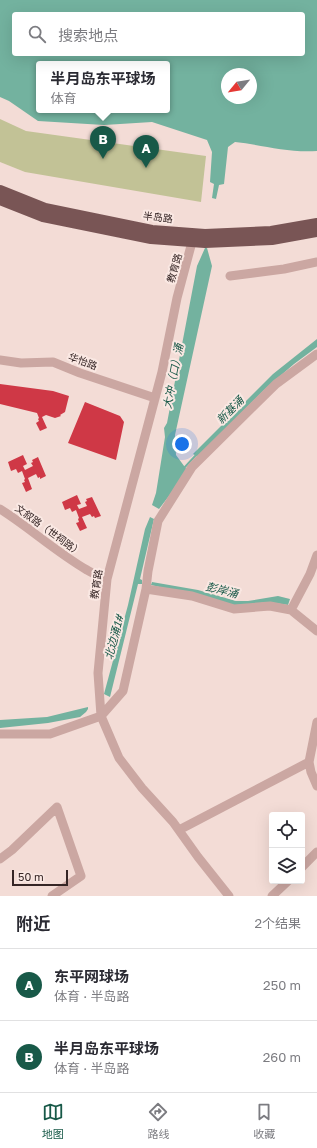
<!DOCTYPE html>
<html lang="zh">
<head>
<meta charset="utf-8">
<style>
	:root { --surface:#fff; --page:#f7f7f7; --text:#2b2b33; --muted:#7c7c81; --line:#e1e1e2; --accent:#185948 }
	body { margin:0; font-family:"Golos Text","Noto Sans SC",sans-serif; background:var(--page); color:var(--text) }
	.controls { position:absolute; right:12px; bottom:12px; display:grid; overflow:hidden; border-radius:4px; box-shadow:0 4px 16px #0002 }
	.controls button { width:36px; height:36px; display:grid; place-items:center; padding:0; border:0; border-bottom:1px solid var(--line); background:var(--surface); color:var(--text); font:20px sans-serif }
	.compass { position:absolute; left:221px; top:68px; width:36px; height:36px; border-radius:50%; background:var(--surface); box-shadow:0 4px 16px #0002; rotate:240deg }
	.scale { position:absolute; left:12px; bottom:10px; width:56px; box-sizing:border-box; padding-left:4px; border:2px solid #352525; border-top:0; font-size:11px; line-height:14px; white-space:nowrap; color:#352525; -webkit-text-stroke:3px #fae8e3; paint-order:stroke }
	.you { position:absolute; left:182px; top:444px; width:14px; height:14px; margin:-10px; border:3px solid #fff; border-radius:50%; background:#1a73e8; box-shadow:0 0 0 6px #1a73e833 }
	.badge { display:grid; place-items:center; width:26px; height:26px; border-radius:50%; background:var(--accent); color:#fff; font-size:13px; font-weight:700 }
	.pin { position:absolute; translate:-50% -33px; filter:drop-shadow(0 1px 2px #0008) }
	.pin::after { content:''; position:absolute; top:21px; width:14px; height:12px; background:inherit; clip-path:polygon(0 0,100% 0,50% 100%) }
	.popup { position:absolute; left:36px; top:61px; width:134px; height:52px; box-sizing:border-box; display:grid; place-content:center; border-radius:4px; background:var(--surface); filter:drop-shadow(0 1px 3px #0005); font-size:13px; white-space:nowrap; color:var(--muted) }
	.popup b { font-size:15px; color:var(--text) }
	.popup::after { content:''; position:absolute; left:50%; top:100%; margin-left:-8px; border:8px solid transparent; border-top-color:var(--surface) }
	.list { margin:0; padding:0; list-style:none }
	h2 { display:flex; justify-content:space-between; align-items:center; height:52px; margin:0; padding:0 16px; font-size:17px }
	h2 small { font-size:13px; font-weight:400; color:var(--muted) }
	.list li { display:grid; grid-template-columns:26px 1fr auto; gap:12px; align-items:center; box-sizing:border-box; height:72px; padding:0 16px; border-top:1px solid var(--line) }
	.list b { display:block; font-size:15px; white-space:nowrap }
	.list p { margin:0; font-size:13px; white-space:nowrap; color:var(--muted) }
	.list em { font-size:13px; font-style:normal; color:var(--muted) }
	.icon { flex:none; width:22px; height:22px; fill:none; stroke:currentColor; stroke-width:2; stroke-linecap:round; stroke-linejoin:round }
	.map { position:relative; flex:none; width:317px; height:896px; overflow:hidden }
	.search { position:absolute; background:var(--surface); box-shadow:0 4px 16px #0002; left:12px; right:12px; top:12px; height:44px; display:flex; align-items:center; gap:10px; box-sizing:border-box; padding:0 14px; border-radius:4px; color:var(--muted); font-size:15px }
	.sheet { height:196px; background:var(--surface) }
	nav { display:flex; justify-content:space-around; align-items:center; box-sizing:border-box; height:56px; border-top:1px solid var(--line); background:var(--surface); font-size:11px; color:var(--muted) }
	nav a { display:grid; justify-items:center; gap:2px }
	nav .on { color:var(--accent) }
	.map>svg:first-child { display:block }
	.green { fill:#c2c296 }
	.water { fill:#73b29f; fill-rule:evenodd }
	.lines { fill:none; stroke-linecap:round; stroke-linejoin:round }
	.stream { stroke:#73b29f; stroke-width:2 }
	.building { fill:#cf3846 }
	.minor { stroke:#cba7a2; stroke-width:9 }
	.major { stroke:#795555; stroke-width:10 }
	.labels { text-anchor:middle; stroke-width:4; stroke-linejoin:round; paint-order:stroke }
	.street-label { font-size:10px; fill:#352525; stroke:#fae8e3 }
	.water-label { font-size:11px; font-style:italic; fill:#185948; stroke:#fae8e3 }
</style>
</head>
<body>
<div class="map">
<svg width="317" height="896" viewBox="0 0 317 896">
	<rect width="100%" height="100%" fill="#f3dcd6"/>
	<path class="green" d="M0,119L26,131L206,156L201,202L25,172L0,162Z"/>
	<path class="water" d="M0,0H317V151C288,153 263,145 235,142L228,147L224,184L219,185L216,199L212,198L214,184L210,182L212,152L207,140L152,122L104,125L38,121L9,101L0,97ZM14,14H303V54H14ZM39,64H167V110H39ZM227,74H251V98H227Z
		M205,248H207L212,266L175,435L176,455L187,470L185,475L159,509L152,505L156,493L165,437L164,428L167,423L197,266Z
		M317,339V347L294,364L264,390L198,457L193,454L273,374Z
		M150,517L154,519L140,579L142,580V584H138L110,697L104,694L128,605L145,529Z
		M152,582L198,590L236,601H248L278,596L290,599L288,605L268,602L237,606L151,585Z
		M88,707V709L86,712L80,717L48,723L0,728V720L47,717Z"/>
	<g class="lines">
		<path class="stream" d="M184,468L197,454"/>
	</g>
	<path class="building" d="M0,384L53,391L69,396L65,412L60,415L61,416L55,418L46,415L42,417L47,428L40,431L36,423L39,421L38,419L39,418L37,413L0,404Z
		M85,402L120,416L124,422L116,460L68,443Z
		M23,455L27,464L23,466L25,470L33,466L31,463L33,462L32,460L38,457L46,476L40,479V477L38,478L36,474L28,478L32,489L26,492L22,483L25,482L24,480L25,479L22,471L18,473L16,469L11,471L8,462Z
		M77,495L81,504L77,505L79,509L87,506L85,502L87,501L86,499L92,497L101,516L95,518L94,516L92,517L90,514L82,517L87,528L80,531L76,523L79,522L78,519L79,518L76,510L72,512L70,508L65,510L62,502Z"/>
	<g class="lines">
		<path class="minor" d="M192,242L177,298L162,372L107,579L98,673L101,716L119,758L142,788L173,822L198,857L229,896
			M230,276L284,269L317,262
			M0,360L21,363L53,362L80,373L155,398
			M0,509C30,528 56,552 87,570C93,574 100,576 107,579
			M146,589L192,596L234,609L270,606L291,610L317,631
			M291,610L310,574L317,555
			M317,722L309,762L311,772L317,786
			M0,734H50L101,716L123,691L146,589L148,571L158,521L192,467L276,384L317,354
			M179,830L309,762
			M0,859L12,850L57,807L81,876L52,896
			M302,867L317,852
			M272,896L288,881"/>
		<path class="major" d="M0,190L45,208L152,230L205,234L271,231L317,223
			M0,200L43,217L151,239L205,243L272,240L317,232"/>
	</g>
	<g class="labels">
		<g class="street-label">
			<text transform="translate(158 217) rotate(7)" y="4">半岛路</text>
			<text transform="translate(174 268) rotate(-74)" y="4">教育路</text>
			<text transform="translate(83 361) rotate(20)" y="4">华怡路</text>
			<text transform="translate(49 530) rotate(36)" y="4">文叙路（世祠路）</text>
			<text transform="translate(96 584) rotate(-81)" y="4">教育路</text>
		</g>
		<g class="water-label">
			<text transform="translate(173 376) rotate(-79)" y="4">大冲（口）涌</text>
			<text transform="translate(230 410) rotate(-45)" y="4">新基涌</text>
			<text transform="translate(222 590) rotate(14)" y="4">彭岸涌</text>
			<text transform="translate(114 637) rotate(-75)" y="4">北边涌1#</text>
		</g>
	</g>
</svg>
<div class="controls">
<button><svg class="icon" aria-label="locate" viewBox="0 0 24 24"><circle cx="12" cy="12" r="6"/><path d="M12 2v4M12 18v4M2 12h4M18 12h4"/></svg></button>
<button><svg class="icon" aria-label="layers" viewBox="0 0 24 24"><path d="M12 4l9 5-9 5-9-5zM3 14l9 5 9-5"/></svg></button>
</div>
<svg class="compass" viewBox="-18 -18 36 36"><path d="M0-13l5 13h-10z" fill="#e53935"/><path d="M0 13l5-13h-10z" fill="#7c7c81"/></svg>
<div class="scale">50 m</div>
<div class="you"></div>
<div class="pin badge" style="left:146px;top:168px">A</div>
<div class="pin badge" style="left:103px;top:159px">B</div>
<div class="popup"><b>半月岛东平球场</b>体育</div>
<div class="search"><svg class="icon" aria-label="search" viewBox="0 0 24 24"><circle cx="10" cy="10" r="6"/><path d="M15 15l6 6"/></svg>搜索地点</div>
</div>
<section class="sheet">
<h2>附近<small>2个结果</small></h2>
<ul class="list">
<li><span class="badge">A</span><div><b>东平网球场</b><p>体育 · 半岛路</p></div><em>250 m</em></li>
<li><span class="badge">B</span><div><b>半月岛东平球场</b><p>体育 · 半岛路</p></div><em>260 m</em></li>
</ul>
</section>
<nav>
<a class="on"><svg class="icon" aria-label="map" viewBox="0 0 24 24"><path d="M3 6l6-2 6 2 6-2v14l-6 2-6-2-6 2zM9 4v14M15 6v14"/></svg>地图</a>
<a><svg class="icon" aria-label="directions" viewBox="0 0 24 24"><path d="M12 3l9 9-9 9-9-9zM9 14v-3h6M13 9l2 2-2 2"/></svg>路线</a>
<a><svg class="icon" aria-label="saved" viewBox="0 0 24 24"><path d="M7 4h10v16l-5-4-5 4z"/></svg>收藏</a>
</nav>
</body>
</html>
